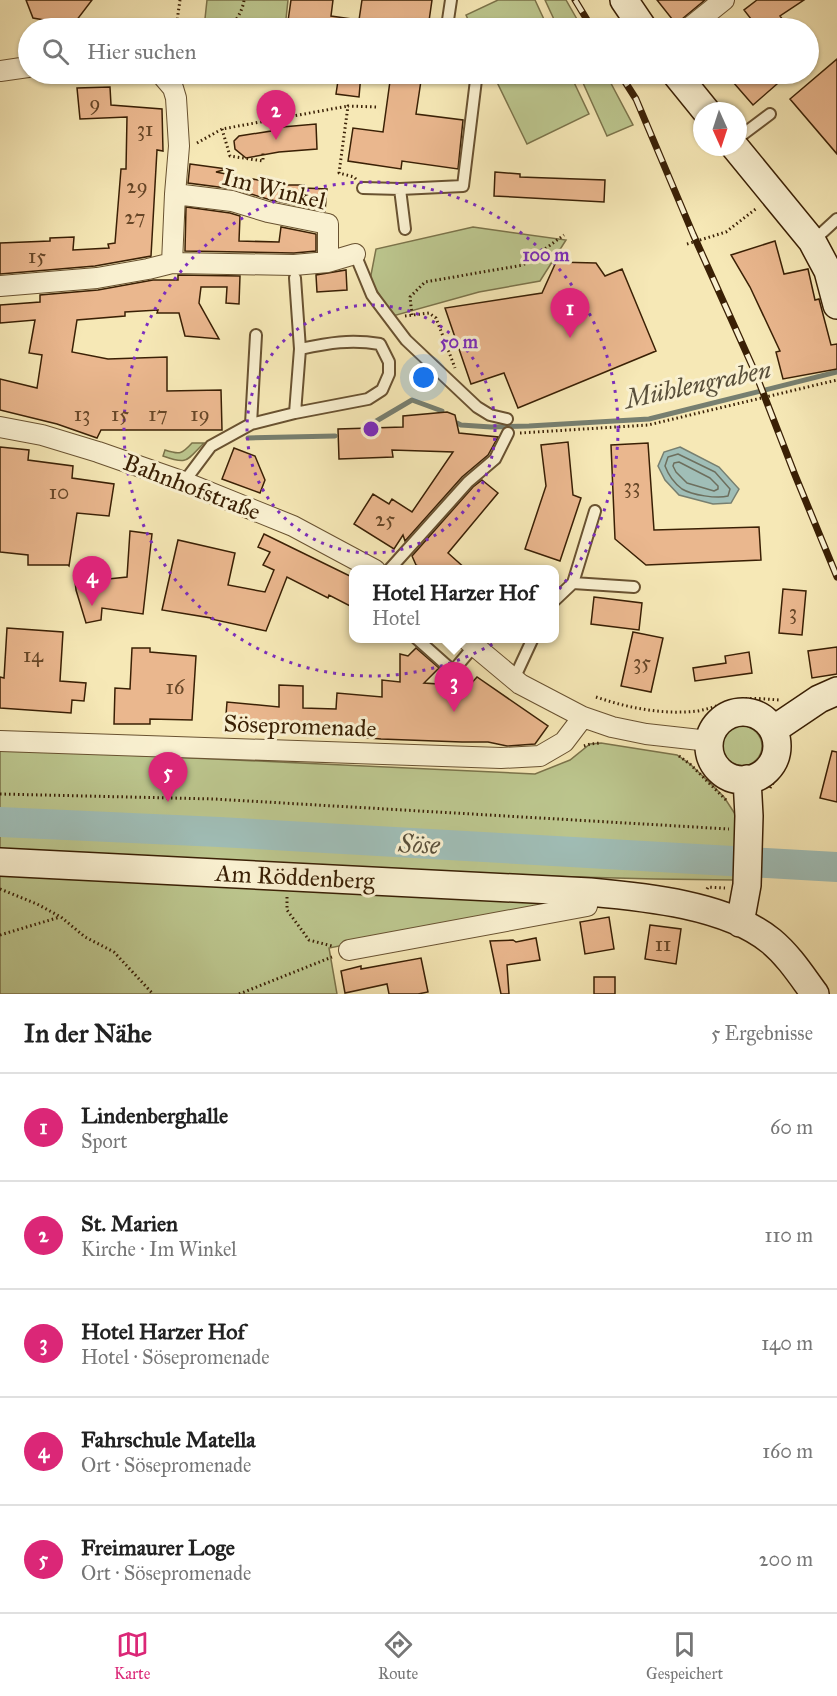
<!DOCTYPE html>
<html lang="de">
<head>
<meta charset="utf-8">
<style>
	:root { --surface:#fff; --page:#f6f6f6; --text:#222; --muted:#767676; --line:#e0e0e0; --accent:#db2777 }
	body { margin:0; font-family:"IM FELL Great Primer",serif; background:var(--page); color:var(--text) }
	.compass { position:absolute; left:693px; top:102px; width:54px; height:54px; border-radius:50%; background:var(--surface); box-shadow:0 2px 4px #0004; rotate:177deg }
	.you { position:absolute; left:424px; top:378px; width:21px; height:21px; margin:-15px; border:4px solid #fff; border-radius:50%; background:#1a73e8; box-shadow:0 0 0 9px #1a73e833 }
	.badge { display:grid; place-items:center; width:39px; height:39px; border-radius:50%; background:var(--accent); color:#fff; font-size:20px; font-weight:700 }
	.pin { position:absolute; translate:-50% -50px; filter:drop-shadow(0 2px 3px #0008) }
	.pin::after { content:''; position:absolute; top:32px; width:21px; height:18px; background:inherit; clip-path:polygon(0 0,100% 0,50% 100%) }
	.popup { position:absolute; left:349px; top:565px; width:210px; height:78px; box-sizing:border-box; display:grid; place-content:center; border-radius:12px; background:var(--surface); filter:drop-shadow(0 2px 4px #0005); font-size:20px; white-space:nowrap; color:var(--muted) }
	.popup b { font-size:22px; color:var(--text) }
	.popup::after { content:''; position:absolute; left:50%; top:100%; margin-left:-12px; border:12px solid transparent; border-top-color:var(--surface) }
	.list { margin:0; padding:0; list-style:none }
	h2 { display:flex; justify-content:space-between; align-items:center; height:78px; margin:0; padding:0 24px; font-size:26px }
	h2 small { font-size:20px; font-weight:400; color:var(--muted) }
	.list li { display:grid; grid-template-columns:39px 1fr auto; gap:18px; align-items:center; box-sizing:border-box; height:108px; padding:0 24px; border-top:2px solid var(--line) }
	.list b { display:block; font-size:22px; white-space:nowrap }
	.list p { margin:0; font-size:20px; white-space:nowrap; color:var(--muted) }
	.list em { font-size:20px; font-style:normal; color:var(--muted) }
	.icon { flex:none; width:33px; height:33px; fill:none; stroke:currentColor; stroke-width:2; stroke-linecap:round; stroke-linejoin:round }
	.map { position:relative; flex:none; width:837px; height:994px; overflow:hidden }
	.search { position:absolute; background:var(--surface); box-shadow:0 2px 4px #0004; left:18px; right:18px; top:18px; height:66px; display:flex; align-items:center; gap:15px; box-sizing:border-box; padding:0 21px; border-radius:33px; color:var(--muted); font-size:22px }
	.sheet { height:618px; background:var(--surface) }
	nav { display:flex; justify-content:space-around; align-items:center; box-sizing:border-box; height:84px; border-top:2px solid var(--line); background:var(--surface); font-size:16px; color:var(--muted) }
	nav a { display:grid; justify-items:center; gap:3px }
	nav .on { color:var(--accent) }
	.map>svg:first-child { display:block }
	.green { fill:#bcc68e; stroke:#7b734a; stroke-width:1.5 }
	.water { fill:#a0beb7; stroke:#777f70; stroke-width:1.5 }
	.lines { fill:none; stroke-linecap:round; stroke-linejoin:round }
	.shore { stroke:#6d6f5e; stroke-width:1.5 }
	.stream { stroke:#777f70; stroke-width:5 }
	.river { stroke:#a0beb7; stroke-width:30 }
	.building { fill:#eab78e; stroke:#3a2005; stroke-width:1.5 }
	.lane-casing { stroke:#695231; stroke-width:14 }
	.street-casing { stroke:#695231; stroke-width:22 }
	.secondary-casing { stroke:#3a2005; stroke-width:30 }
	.path { stroke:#3a2005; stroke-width:3; stroke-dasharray:1.5 3; stroke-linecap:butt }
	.lane { stroke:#f9f0d0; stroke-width:10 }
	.street { stroke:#f9f0d0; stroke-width:20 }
	.secondary { stroke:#f9f0d0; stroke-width:27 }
	.rail-casing { stroke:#3a2005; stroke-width:7 }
	.rail { stroke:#f9f0d0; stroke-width:4.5; stroke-dasharray:14; stroke-linecap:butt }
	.ring { fill:none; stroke:#7b2cbf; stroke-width:3; stroke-dasharray:3 6 }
	.labels { text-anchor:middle; stroke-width:6; stroke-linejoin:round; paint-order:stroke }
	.number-label { font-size:21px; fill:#664627 }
	.street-label { font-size:24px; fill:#3a2005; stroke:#f9f0d0 }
	.water-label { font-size:26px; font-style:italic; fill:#594f3a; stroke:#f9f0d0 }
	.centre { fill:#7b2cbf; stroke:#f9f0d0; stroke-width:3 }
	.ring-label { font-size:18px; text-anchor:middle; font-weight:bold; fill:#7b2cbf; stroke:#f9f0d0; stroke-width:6; stroke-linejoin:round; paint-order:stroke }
</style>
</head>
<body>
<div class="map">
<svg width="837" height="994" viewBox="0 0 837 994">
	<rect width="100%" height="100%" fill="#f6e8b6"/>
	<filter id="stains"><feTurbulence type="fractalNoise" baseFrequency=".00333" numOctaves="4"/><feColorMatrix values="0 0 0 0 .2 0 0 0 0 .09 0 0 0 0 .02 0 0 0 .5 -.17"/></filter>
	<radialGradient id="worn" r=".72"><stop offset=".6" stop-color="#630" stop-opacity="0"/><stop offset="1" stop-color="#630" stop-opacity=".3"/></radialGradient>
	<path class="green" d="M207,0H288L285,28H204Z
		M498,0H535L548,28H472L466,15Z
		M545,0H566L582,28H558Z
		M493,74H570L589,114L527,144Z
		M579,74H606L633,125L607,136Z
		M473,227L566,240L540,281L479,292L393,316L370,280L376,249Z
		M192,443H204C186,461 188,465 163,456L165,450C180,455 182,454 192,443Z
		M722 746a20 20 0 1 1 40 0a20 20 0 1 1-40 0Z
		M601,743L677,755L690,764L708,781L724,797L737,817L734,880L655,879L460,874L0,851V749L535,774L570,760L590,744Z
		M0,868L571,905L507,912L329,948L337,994H0Z"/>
	<path class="water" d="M680,447L719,467L739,489L731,503L713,504L679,495L665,480L658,466L664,452Z"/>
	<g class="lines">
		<path class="shore" d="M678,454L715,472L730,489L728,496C717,499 692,495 682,489C674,483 668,474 665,466L668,457Z
			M679,462L710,478L718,486V489L714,491L687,483L676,472L673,466L674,463Z"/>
		<path class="stream" d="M373,423L412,400L442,411
			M457,423L461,425L491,427L529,426L649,419L837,372
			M248,438L335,436"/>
		<path class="river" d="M0,822L219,832L837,867"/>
	</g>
	<path class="building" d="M26,0H92L73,25L33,18Z
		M291,0H333L331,16L359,20L362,0H432L428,28H287Z
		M657,0H705L676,24Z
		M757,0H804L780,16L783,20L772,28H758L744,10Z
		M837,59V154L790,99Z
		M339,74H361L359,97L336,94Z
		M391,74H422L416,114L463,120L458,169L402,161L401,169L348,161L353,128L383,132Z
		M726,74H768L777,84L753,105Z
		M110,87L111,105L162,109L163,151L157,150L151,256L95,266L0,274V243L50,241V238L74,237L73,250L109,248L108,244L115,243L121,169H126L127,117L80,119L77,88Z
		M316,124L317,149L279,152L246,158L235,149L234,141L239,136L271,131V128Z
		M190,164L227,169L216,172L231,175L285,185H304V188L327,189L325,211L271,200L234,189L188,183Z
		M495,172L520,174V177L605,180L604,202L494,196Z
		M186,207L230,213L240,216L239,241L279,242L281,227L316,234V251L294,253L185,251Z
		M775,241L784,274L808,269L815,300L819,299L831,345L837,344V369L783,379L776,352L780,351L750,287L731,255Z
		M556,262L596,263L605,276L622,269L656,351L518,408L504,373L471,384L445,308L542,293Z
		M346,270L347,290L317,292L316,275Z
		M178,275L240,276L239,304L226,303L227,287H201L199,303L219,339L185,336L179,313H157L158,310L125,312V316L77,320L72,352L108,359L167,357V391L221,390L222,430H101L97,438L57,424L0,410V379L37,388L42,355L29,353L35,320L0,323V305L40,302V295L98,290L153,280H178Z
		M447,412L455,415L459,433L498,437L488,455L462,477L405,541L403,535L394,549L354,524L373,494L389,504L392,499L412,512L453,452L392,450L393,457L339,459L338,429L403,427V416Z
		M568,442L573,495L581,498L560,561L525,549L546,486L541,445Z
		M648,443L654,530L759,527L761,560L646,565L615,539L611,445Z
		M0,447L29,450L28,460L73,466L72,478L114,484L109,516L77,513L69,566L68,565H28V555L0,552Z
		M234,448L255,456L265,480L260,493L222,479Z
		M482,480L498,493L448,553L467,570H426L416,565L412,556L473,487Z
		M130,531L152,534L143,614L102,608L101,620L86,623L76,590L74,572L88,570L89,581L127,577Z
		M264,534L354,578V608L329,595L328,598L287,577L266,631L211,619V618L162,610L178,540L235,553L228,585L265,592L274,570L263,565L270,552L258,547Z
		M783,589L806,591L802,635L779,633Z
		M594,597L642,603L639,630L591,624Z
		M7,628L63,632L60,681L86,683L84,701L72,700L71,713L0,708V677L4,678Z
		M633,632L663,638L651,692L621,686Z
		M837,647V674L812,678L808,651Z
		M132,648H150V652L196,656L192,720L150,719V724H114L115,688L130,689Z
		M416,648L439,668L424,683L469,686L477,677L548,726L535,744L507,746L488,742H462L381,739L334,735V733L251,730L225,728L227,702L279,707V685L303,686V708L336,709L337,693L382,697V680L400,682V654L408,656Z
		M749,652L752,673L695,681L693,668L726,663L725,656Z
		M832,751L837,752V802L820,798Z
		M609,917L614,949L585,954L580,922Z
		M650,925L681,929L676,964L645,959Z
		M536,938L540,960L507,965L509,994H501L490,941L513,940L516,942Z
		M421,958L428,992L418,994H389L387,984L345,993L341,971L361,966V969Z
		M594,977H615V994H594Z"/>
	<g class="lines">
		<g class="lane-casing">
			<path id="lane" d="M451,0L448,20L452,28
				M738,138L770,114
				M363,188L400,189L463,186L476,80L473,74
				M400,189L405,229
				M813,241L837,219
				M355,254L372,295L406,340L477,407L490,415L507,419
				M256,335L251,424L295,413L368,399L382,390L389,374V362L380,344C350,339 329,343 300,349L295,278
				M295,413L300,349
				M184,482L211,446L251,424
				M389,570L468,482L495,459L508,433
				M573,583L634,587
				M554,601L573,583L595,511
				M416,638L453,671L474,646
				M514,679L533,638"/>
		</g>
		<g class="street-casing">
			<path id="street" d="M689,28L724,0
				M0,71L28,67
				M161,74L173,88L176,98L179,146L175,194L172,263
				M175,194L232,201L268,212L328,224V262
				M0,286L97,278L148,269L172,263L294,265L328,262L355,254
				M0,427L42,435L98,452L184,482L293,526L375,570
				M465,638L520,684L583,717L612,727L646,734L709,741
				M0,741L501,758L540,756L564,742L583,717
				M349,950L587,906L590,892"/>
		</g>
		<g class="secondary-casing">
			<path id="secondary" d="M624,0L643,28
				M676,74L706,111
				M735,147L812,241L828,271L837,305
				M709 746a34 34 0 1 1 68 0a34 34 0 1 1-68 0Z
				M773,730L819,699L837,691
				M0,862L590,892C645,897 727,905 771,941C789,956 801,975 815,994
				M740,923L747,885L749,816L747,779"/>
		</g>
		<path class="path" d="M176,28L180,0
			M227,28C235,24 243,10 244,0
			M222,129L230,156L263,161V151
			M197,143L222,129L348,106
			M356,179L354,177L339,173L348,106L377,107
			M687,244L726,232L757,208
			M412,315L410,297L425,282L523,265L564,235
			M405,316L429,313L436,318L455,368
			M520,433L648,425L837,380
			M596,697C628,708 663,715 697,711C711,709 723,703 737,700C750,697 765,699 779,700
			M584,746L590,744L601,743
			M679,756L690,764L726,800
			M770,788L784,765L789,745
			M0,794L214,799L729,829
			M0,889L37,904L61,917L85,937L114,952L153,994
			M707,889L708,887L725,888
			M287,897V910L309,940L332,946
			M0,935L60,917
			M239,994L332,957"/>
		<use href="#lane" class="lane"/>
		<use href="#street" class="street"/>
		<use href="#secondary" class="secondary"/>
		<g class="rail-casing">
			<path id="rail" d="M575,0L592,28
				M620,74L636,99L693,234L755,372L795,475L837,577"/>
		</g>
		<use href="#rail" class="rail"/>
	</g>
	<g class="ring">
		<circle cx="371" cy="429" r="124"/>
		<circle cx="371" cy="429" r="247"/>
	</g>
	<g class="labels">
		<g class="number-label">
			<text x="95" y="110">9</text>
			<text x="145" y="136">31</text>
			<text x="137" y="193">29</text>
			<text x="135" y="224">27</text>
			<text x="37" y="263">15</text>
			<text x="82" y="421">13</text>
			<text x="120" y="421">15</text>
			<text x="158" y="421">17</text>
			<text x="200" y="421">19</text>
			<text x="632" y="493">33</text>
			<text x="59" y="499">10</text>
			<text x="385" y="526">25</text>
			<text x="793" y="619">3</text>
			<text x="33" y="662">14</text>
			<text x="642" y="669">35</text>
			<text x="175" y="694">16</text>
			<text x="663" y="951">11</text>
		</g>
		<g class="street-label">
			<text transform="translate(274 189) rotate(14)" y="8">Im Winkel</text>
			<text transform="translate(192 487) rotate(21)" y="8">Bahnhofstraße</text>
			<text transform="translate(300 726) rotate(2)" y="8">Sösepromenade</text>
			<text transform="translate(295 877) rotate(3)" y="8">Am Röddenberg</text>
		</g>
		<g class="water-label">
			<text transform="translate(698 384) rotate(-12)" y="9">Mühlengraben</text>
			<text transform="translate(419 844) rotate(3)" y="9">Söse</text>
		</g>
	</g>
	<circle cx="371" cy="429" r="9" class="centre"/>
	<g class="ring-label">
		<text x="546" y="261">100 m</text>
		<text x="459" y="348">50 m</text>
	</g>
	<rect width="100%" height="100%" filter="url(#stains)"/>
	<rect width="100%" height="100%" fill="url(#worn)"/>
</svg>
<svg class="compass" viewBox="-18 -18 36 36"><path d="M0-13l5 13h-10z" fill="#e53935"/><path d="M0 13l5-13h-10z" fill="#767676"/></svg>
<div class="you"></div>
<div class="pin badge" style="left:570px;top:338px">1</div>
<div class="pin badge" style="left:276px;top:140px">2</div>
<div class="pin badge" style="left:454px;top:712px">3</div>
<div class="popup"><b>Hotel Harzer Hof</b>Hotel</div>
<div class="pin badge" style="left:92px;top:606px">4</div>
<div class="pin badge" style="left:168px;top:802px">5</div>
<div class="search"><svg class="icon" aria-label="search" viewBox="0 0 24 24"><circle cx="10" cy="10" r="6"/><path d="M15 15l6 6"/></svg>Hier suchen</div>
</div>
<section class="sheet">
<h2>In der Nähe<small>5 Ergebnisse</small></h2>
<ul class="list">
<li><span class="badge">1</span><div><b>Lindenberghalle</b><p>Sport</p></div><em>60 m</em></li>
<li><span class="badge">2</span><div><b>St. Marien</b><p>Kirche · Im Winkel</p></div><em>110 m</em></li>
<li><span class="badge">3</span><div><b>Hotel Harzer Hof</b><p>Hotel · Sösepromenade</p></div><em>140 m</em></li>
<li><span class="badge">4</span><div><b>Fahrschule Matella</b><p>Ort · Sösepromenade</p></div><em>160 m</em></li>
<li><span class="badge">5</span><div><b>Freimaurer Loge</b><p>Ort · Sösepromenade</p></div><em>200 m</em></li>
</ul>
</section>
<nav>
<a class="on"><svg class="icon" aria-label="map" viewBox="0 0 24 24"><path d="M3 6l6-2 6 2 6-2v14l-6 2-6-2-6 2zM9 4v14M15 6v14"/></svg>Karte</a>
<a><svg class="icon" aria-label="directions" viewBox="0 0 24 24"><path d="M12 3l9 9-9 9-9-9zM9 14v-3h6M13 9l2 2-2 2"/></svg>Route</a>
<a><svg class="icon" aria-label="saved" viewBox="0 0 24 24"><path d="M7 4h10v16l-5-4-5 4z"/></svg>Gespeichert</a>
</nav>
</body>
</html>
